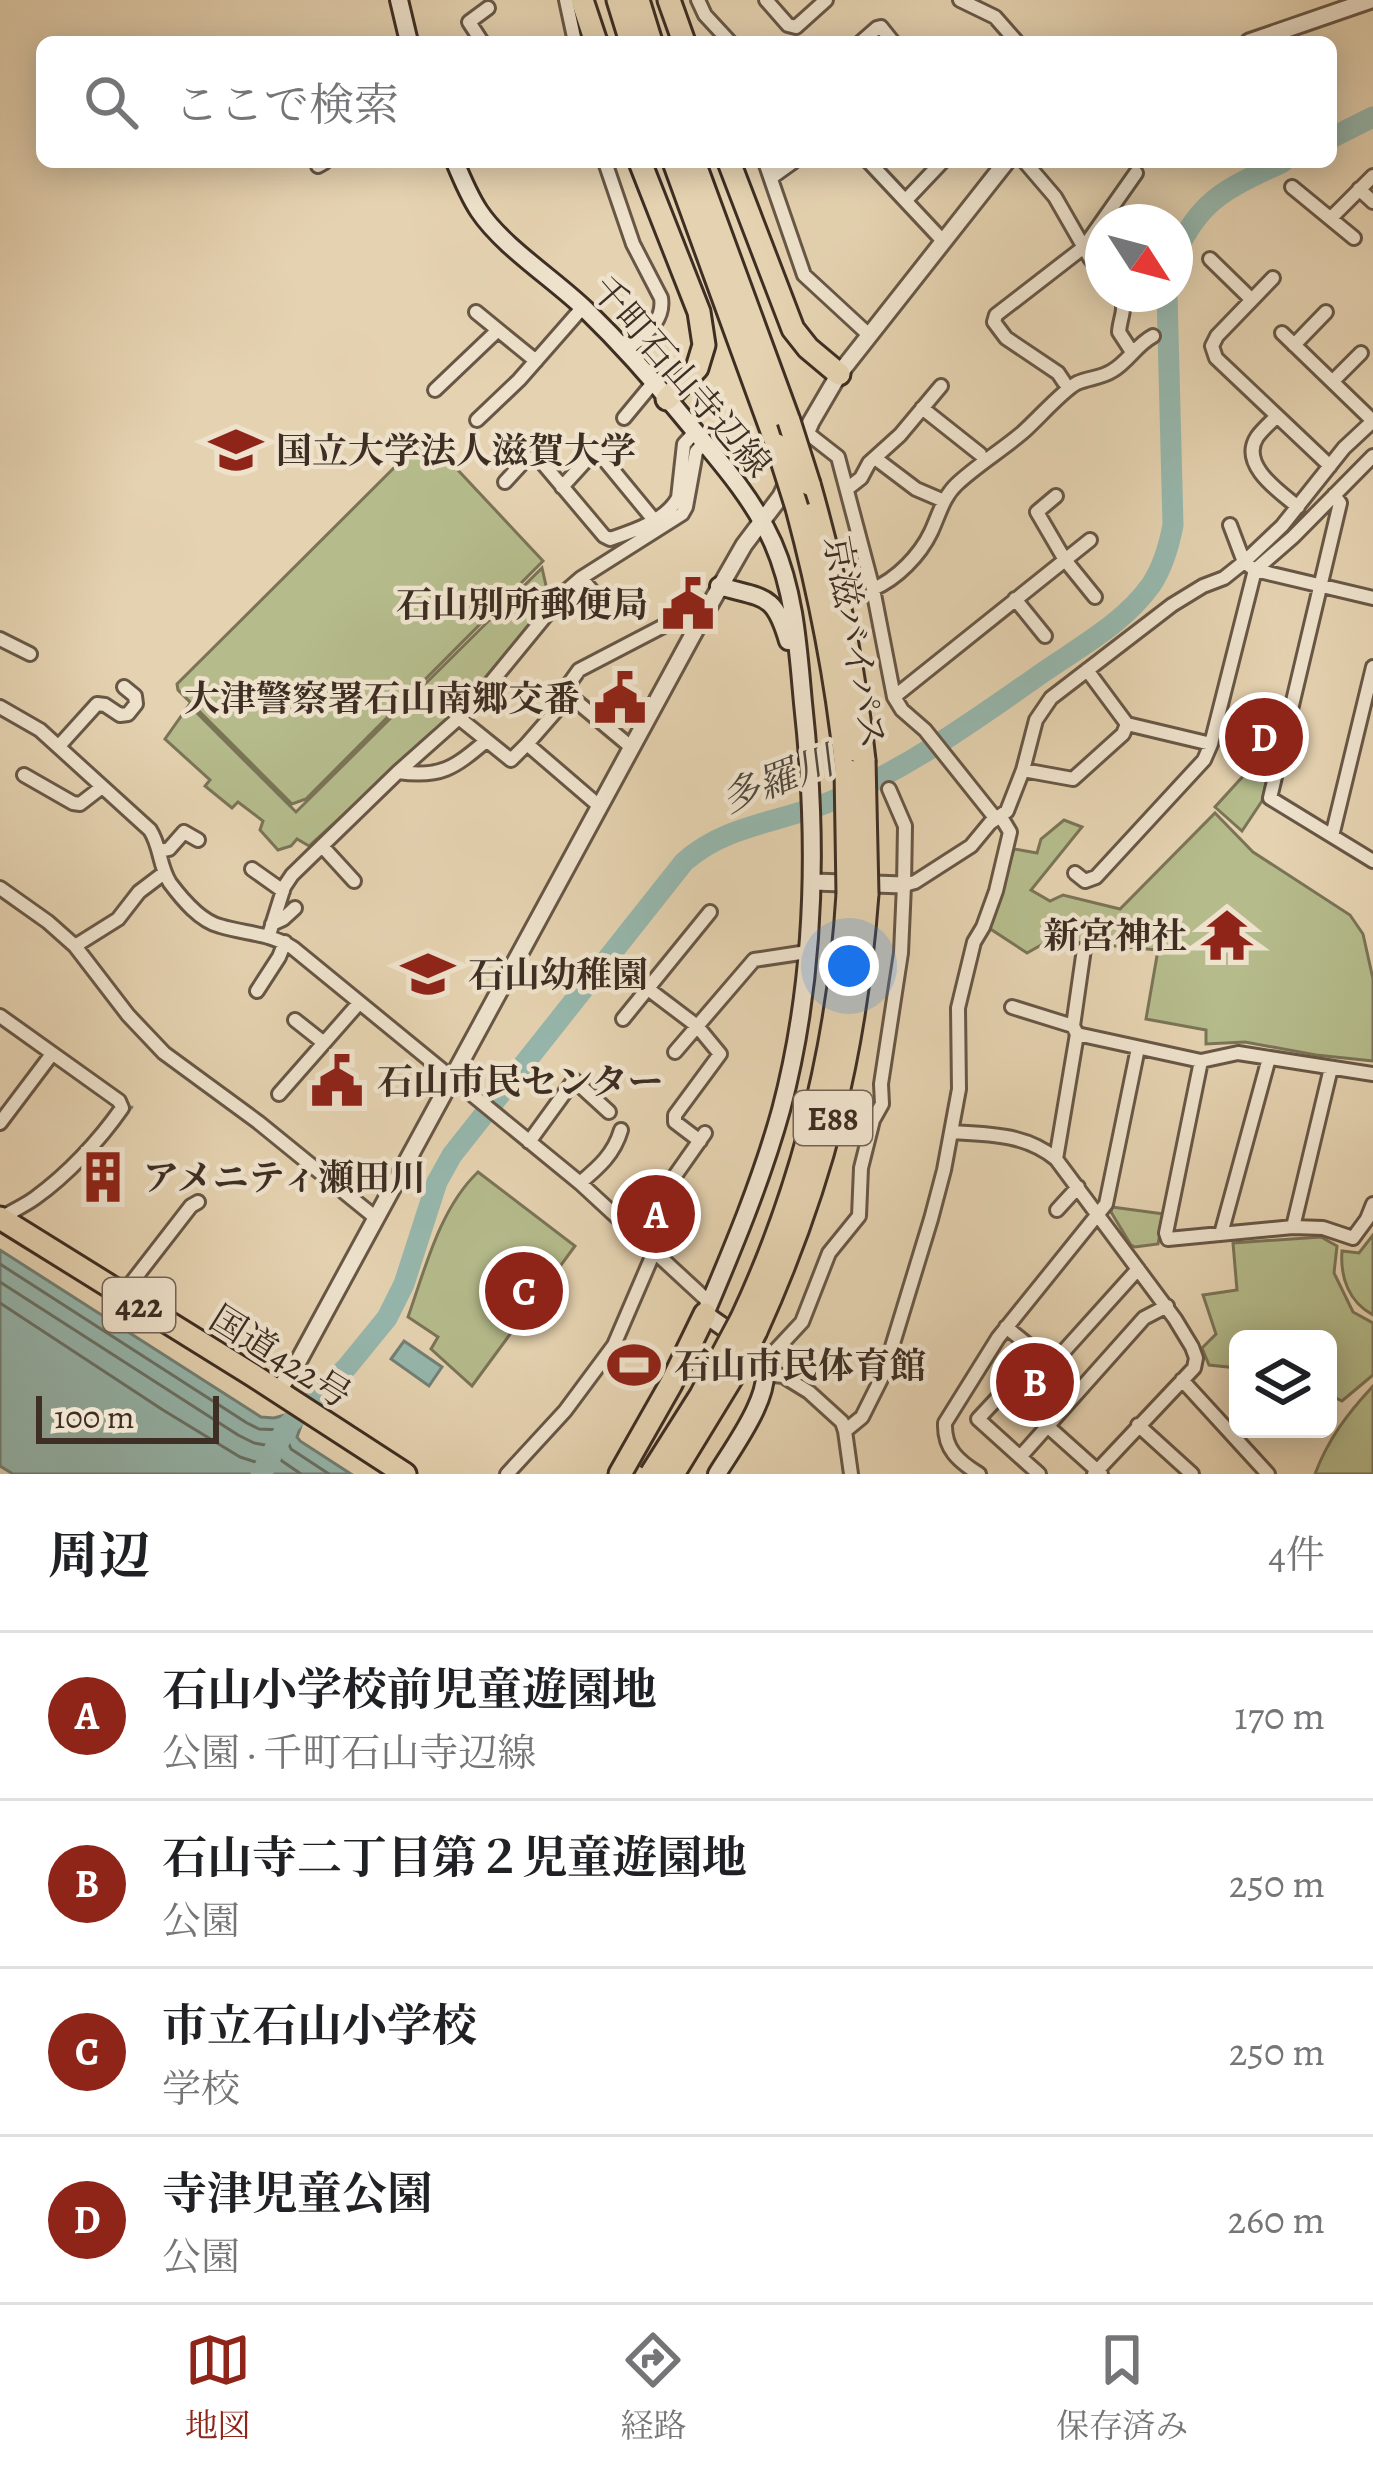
<!DOCTYPE html>
<html lang="ja">
<head>
<meta charset="utf-8">
<style>
	:root { --surface:#fff; --page:#f2f2f2; --text:#202124; --muted:#757577; --line:#e0e0e0; --accent:#8f2418 }
	body { margin:0; font-family:Alegreya,"Noto Serif JP",serif; background:var(--page); color:var(--text) }
	.controls { position:absolute; right:36px; bottom:36px; display:grid; overflow:hidden; border-radius:18px; box-shadow:0 6px 30px #0003 }
	.controls button { width:108px; height:108px; display:grid; place-items:center; padding:0; border:0; border-bottom:3px solid var(--line); background:var(--surface); color:var(--text); font:60px sans-serif }
	.compass { position:absolute; left:1085px; top:204px; width:108px; height:108px; border-radius:50%; background:var(--surface); box-shadow:0 6px 30px #0003; rotate:126deg }
	.scale { position:absolute; left:36px; bottom:30px; width:183px; box-sizing:border-box; padding-left:12px; border:6px solid #3e2e23; border-top:0; font-size:33px; line-height:42px; white-space:nowrap; color:#3e2e23; -webkit-text-stroke:9px #eee2cc; paint-order:stroke }
	.you { position:absolute; left:849px; top:966px; width:42px; height:42px; margin:-30px; border:9px solid #fff; border-radius:50%; background:#1a73e8; box-shadow:0 0 0 18px #1a73e833 }
	.badge { display:grid; place-items:center; width:78px; height:78px; border-radius:50%; background:var(--accent); color:#fff; font-size:39px; font-weight:700 }
	.pin { position:absolute; translate:-50% -50%; border:6px solid #fff; box-shadow:0 3px 12px #0006 }
	.list { margin:0; padding:0; list-style:none }
	h2 { display:flex; justify-content:space-between; align-items:center; height:156px; margin:0; padding:0 48px; font-size:51px }
	h2 small { font-size:39px; font-weight:400; color:var(--muted) }
	.list li { display:grid; grid-template-columns:78px 1fr auto; gap:36px; align-items:center; box-sizing:border-box; height:168px; padding:0 48px; border-top:3px solid var(--line) }
	.list b { display:block; font-size:45px; white-space:nowrap }
	.list p { margin:0; font-size:39px; white-space:nowrap; color:var(--muted) }
	.list em { font-size:39px; font-style:normal; color:var(--muted) }
	.icon { flex:none; width:66px; height:66px; fill:none; stroke:currentColor; stroke-width:2; stroke-linecap:round; stroke-linejoin:round }
	.map { position:relative; flex:none; width:1373px; height:1474px; overflow:hidden }
	.search { position:absolute; background:var(--surface); box-shadow:0 6px 30px #0003; left:36px; right:36px; top:36px; height:132px; display:flex; align-items:center; gap:30px; box-sizing:border-box; padding:0 42px; border-radius:18px; color:var(--muted); font-size:45px }
	.sheet { height:828px; background:var(--surface) }
	nav { display:flex; justify-content:space-around; align-items:center; box-sizing:border-box; height:168px; border-top:3px solid var(--line); background:var(--surface); font-size:33px; color:var(--muted) }
	nav a { display:grid; justify-items:center; gap:6px }
	nav .on { color:var(--accent) }
	.map>svg:first-child { display:block }
	.green { fill:#b5bb8b; stroke:#7a7457; stroke-width:3 }
	.water { fill:#96b7ad; stroke:#738076; stroke-width:3 }
	.lines { fill:none; stroke-linecap:round; stroke-linejoin:round }
	.shore { stroke:#6a7268; stroke-width:3 }
	.stream { stroke:#738076; stroke-width:3 }
	.river { stroke:#96b7ad; stroke-width:21 }
	.minor-casing { stroke:#685746; stroke-width:18 }
	.tertiary-casing { stroke:#685746; stroke-width:21 }
	.secondary-casing { stroke:#3e2e23; stroke-width:22 }
	.trunk-casing { stroke:#3e2e23; stroke-width:27 }
	.motorway-casing { stroke:#3e2e23; stroke-width:27 }
	.minor { stroke:#eee2cc; stroke-width:12 }
	.tertiary { stroke:#eee2cc; stroke-width:15 }
	.secondary { stroke:#eee2cc; stroke-width:16 }
	.trunk { stroke:#e5d2b0; stroke-width:21 }
	.motorway { stroke:#e5d2b0; stroke-width:21 }
	.motorway-bridge-casing { stroke:#3e2e23; stroke-width:27; stroke-linecap:butt }
	.motorway-bridge { stroke:#e5d2b0; stroke-width:21 }
	.labels { text-anchor:middle; stroke-width:9; stroke-linejoin:round; paint-order:stroke }
	.shield { fill:#eee2cc; stroke:#736456; stroke-width:3 }
	.shield-label { font-size:33px; font-weight:bold; fill:#3e2e23 }
	.street-label { font-size:36px; fill:#3e2e23; stroke:#eee2cc }
	.poi-label { font-size:36px; font-weight:bold; fill:#3e2e23; stroke:#eee2cc; text-anchor:start }
	.water-label { font-size:39px; font-style:italic; fill:#50493f; stroke:#eee2cc }
</style>
</head>
<body>
<div class="map">
<svg width="1373" height="1474" viewBox="0 0 1373 1474">
	<rect width="100%" height="100%" fill="#e5d2b0"/>
	<filter id="stains"><feTurbulence type="fractalNoise" baseFrequency=".00167" numOctaves="4"/><feColorMatrix values="0 0 0 0 .2 0 0 0 0 .09 0 0 0 0 .02 0 0 0 .5 -.17"/></filter>
	<radialGradient id="worn" r=".72"><stop offset=".6" stop-color="#630" stop-opacity="0"/><stop offset="1" stop-color="#630" stop-opacity=".3"/></radialGradient>
	<path class="green" d="M426,436L543,561L306,799L292,804L178,690L177,684Z
		M542,568L550,603L468,701L309,846L297,839L291,846L278,850L260,830L263,821L238,802L232,808L205,786L210,780L165,739L189,705L296,812Z
		M1262,696L1284,701L1262,801L1242,831L1215,807L1245,774Z
		M1215,813L1253,852L1350,915L1363,934L1373,979V1061L1316,1055L1245,1042L1206,1044V1030L1146,1019L1158,950L1050,940L1027,953L989,928L1014,849L1037,853L1041,839L1064,820L1082,827L1031,890L1050,901L1063,895L1120,909Z
		M478,1172L575,1246L472,1386L431,1349L438,1337L408,1317C425,1269 440,1208 478,1172Z
		M1112,1207L1164,1214L1158,1244L1135,1247L1131,1245L1111,1212Z
		M1373,1235V1315C1349,1302 1340,1278 1342,1251L1359,1253Z
		M1321,1237L1337,1246L1334,1273L1353,1312L1373,1323V1375L1342,1401L1328,1394V1339H1238V1368L1209,1365L1202,1348L1216,1334L1203,1295L1237,1290L1233,1243Z
		M1373,1386V1474H1315C1328,1439 1348,1413 1373,1386Z"/>
	<path class="water" d="M0,1250L261,1417L274,1418L289,1414L302,1423L297,1437L300,1441L351,1474H13L0,1466Z
		M404,1341L442,1367L429,1386L391,1359Z"/>
	<g class="lines">
		<path class="shore" d="M0,1264L247,1423L259,1429L283,1430L291,1449L329,1474
			M0,1282L238,1435L254,1443L270,1446L282,1461L301,1474
			M0,1303L163,1410L240,1457L259,1463L269,1474"/>
		<path class="stream" d="M121,1119L132,1107"/>
		<path class="river" d="M1331,138L1373,117
			M1175,255C1201,197 1229,188 1283,162
			M261,1474L288,1425L347,1367L387,1318L404,1284L437,1182L452,1155L684,862C728,823 782,823 834,800C910,767 978,718 1045,671C1081,646 1125,622 1151,585C1163,567 1169,546 1173,525L1167,294"/>
		<g class="minor-casing">
			<path id="minor" d="M566,0L575,42
				M698,0L705,15L730,42
				M766,0L788,25L796,27L826,0
				M960,0L995,17L1017,42
				M482,42L469,22L488,8
				M861,42L877,28L881,27L893,42
				M605,162L633,244L661,298C665,323 642,336 626,351
				M765,162L804,275L869,335
				M869,162L943,241
				M1025,162L1055,197L1090,258L1103,276
				M318,166L325,162
				M772,177L793,162
				M1292,187L1354,238
				M1359,189L1373,202
				M906,200L942,162
				M1331,218L1373,176
				M1143,222L1146,217
				M1210,259L1252,300
				M1273,278L1217,336L1212,346L1216,358L1330,466
				M1120,294C1127,310 1120,317 1119,332L1132,352
				M476,312L536,361
				M1282,333L1373,421
				M1294,345L1326,312
				M1333,381L1361,353
				M1064,382L1058,373L1006,338L994,322L996,315L1084,247L1136,173
				M435,390L498,330
				M922,408L980,454
				M1277,416C1271,422 1262,430 1257,437C1239,465 1280,492 1298,507
				M624,418L653,383
				M477,420L519,380L583,307
				M806,432L838,457L873,589L894,697L902,710L925,730L996,819
				M875,458L916,489L944,501
				M505,482L527,458L540,460L604,536L610,539C634,531 665,521 678,498L684,444L695,432
				M562,487L593,453L598,452L654,520
				M847,489L861,478L869,463L900,435L941,386
				M1334,495L1340,503L1270,798L1373,861
				M1056,496L1037,512L1065,560L1095,597
				M1230,525L1244,562L1255,570L1373,598
				M581,578L605,606
				M873,589C897,579 920,555 931,532C939,515 943,497 957,484C976,466 1002,450 1022,433C1036,421 1063,390 1077,383C1088,378 1101,378 1112,371C1128,362 1136,345 1153,336
				M1015,599L1045,636
				M0,639L30,654
				M1087,670L1127,724L1211,744
				M569,696L527,744L598,805
				M894,697L1090,540
				M0,707L40,730L150,830C161,847 159,866 170,883C182,899 200,921 220,926C246,934 270,933 293,948L580,1183L710,1303
				M459,718L511,760L527,744
				M59,746L97,704L105,705L120,715L128,714L136,704L135,696L124,687
				M631,747L564,691L579,670L675,620L696,629
				M1023,770L1073,779L1123,734L1127,724
				M398,772C441,778 454,768 486,741
				M24,775L73,803L80,804L102,787
				M1332,836L1373,667
				M322,846L354,881
				M160,851L169,849L184,832L198,840
				M252,869L283,891
				M1075,873L1085,881L1096,877L1204,760L1211,744L1255,570L1293,537L1373,456
				M904,885L915,882L971,846L990,823L1007,811L1023,770L1036,720L1051,698L1172,605L1203,586L1224,578L1244,562L1282,526L1344,448L1373,421
				M0,888L48,922L75,946L128,1015L164,1053L258,1122L376,1218
				M272,924L283,919L295,908
				M269,935L284,887L292,875L398,772L470,708L566,591L581,578L682,514L686,507L696,452L704,442
				M75,946L118,919L139,892L164,873
				M619,967L697,1026L720,1054L675,1115V1122L700,1141
				M257,991L279,957L285,942
				M1012,1007L1073,1026
				M0,1016L119,1101L122,1108C99,1141 67,1175 35,1198C24,1206 12,1211 1,1218
				M623,1019L710,912
				M295,1020L324,1043
				M1077,1034L1073,1026L1084,949
				M675,1052L754,960L807,952
				M1201,1061L1166,1233L1168,1239L1293,1227L1323,1228L1353,1238L1367,1219L1373,1204
				M279,1094L359,1003
				M0,1123L52,1054
				M951,1132C989,1134 1026,1134 1056,1159L1175,1319L1192,1347L1196,1358L1194,1368L1094,1474
				M529,1142L574,1080L609,1112
				M1056,1159L1077,1034L1201,1061L1238,1053L1373,1074
				M580,1183C599,1167 614,1154 621,1130
				M1057,1210L1078,1187
				M1293,1227L1331,1068
				M634,1234L705,1133
				M1221,1234L1269,1058
				M122,1295L191,1206L198,1202
				M1006,1327L1048,1361L1056,1360L1138,1269
				M763,1364L802,1322L829,1253L859,1216L861,1168L873,1120L882,1104L881,1084L901,953L904,885L905,826L889,789
				M765,1374L783,1376L809,1392L842,1422L845,1431L851,1474
				M1182,1380L1268,1474
				M1138,1425L1192,1474
				M845,1431L862,1417L884,1373L931,1219L944,1170L959,1089L958,1008L974,942L983,927L996,891L1010,832L1001,817
				M1020,1457L1144,1318L1167,1306
				M507,1474L565,1411L614,1345L654,1252
				M979,1474C958,1461 944,1449 945,1423L998,1338L1106,1204L1138,1048
				M1039,1474L978,1419L1006,1389L1101,1474"/>
		</g>
		<g class="tertiary-casing">
			<path id="tertiary" d="M1249,42L1371,0
				M799,450L811,422L839,374L1006,162
				M813,882L904,885
				M278,1391L299,1360L696,629L744,545L781,496L789,479"/>
		</g>
		<g class="secondary-casing">
			<path id="secondary" d="M399,0L409,42
				M455,162C462,179 469,196 479,211C503,247 554,279 586,310C620,343 653,380 683,417C716,457 752,496 773,543C795,593 798,649 803,703C818,838 816,978 781,1110C762,1179 733,1248 705,1314C719,1325 756,1347 763,1363C775,1392 732,1449 717,1474
				M719,586C765,599 774,593 788,641"/>
		</g>
		<g class="trunk-casing">
			<path id="trunk" d="M0,1218L251,1374L405,1474
				M620,1474L671,1384L705,1314"/>
		</g>
		<g class="motorway-casing">
			<path id="motorway" d="M582,0L596,42
				M618,0L631,42
				M638,0L651,42
				M669,0L684,42
				M640,162L699,312L704,345L697,368L667,399
				M674,162L777,445
				M694,162L789,421
				M729,162L793,329L808,348L839,374
				M809,484C835,575 854,666 864,760
				M797,508C820,594 837,680 846,769
				M742,1318C805,1183 839,1042 848,894
				M756,1331C823,1183 855,1055 867,894"/>
		</g>
		<use href="#minor" class="minor"/>
		<use href="#tertiary" class="tertiary"/>
		<use href="#secondary" class="secondary"/>
		<use href="#trunk" class="trunk"/>
		<use href="#motorway" class="motorway"/>
		<g class="motorway-bridge-casing">
			<path id="motorway-bridge" d="M789,421L809,484
				M777,445L797,508
				M864,760L867,894
				M846,769L848,894
				M651,1474L701,1395L742,1318
				M673,1474L734,1374L756,1331"/>
		</g>
		<use href="#motorway-bridge" class="motorway-bridge"/>
	</g>
	<defs>
		<g id="university-bare" transform="scale(4.14)"><path d="M0-5L7-2L0 1L-7-2ZM-4 1L0 2.5L4 1V4Q0 6-4 4Z" fill="#8f2418" stroke="#eee2cc" stroke-width="2.5" paint-order="stroke"/></g>
		<g id="civic-bare" transform="scale(4.14)"><path d="M-.6-6.5H3V-4.5H.6V-3L4-1V1h2V6H-6V1h2V-1L-.6-3ZM-1.2 2.5V6h2.4V2.5Z" fill="#8f2418" stroke="#eee2cc" stroke-width="2.5" paint-order="stroke"/></g>
		<g id="temple-bare" transform="scale(4.14)"><path d="M0-6L5-2H3V0L6.5 2.5H4V6H1.5V3h-3V6H-4V2.5H-6.5L-3 0V-2H-5Z" fill="#8f2418" stroke="#eee2cc" stroke-width="2.5" paint-order="stroke"/></g>
		<g id="school-bare" transform="scale(4.14)"><path d="M0-5L7-2L0 1L-7-2ZM-4 1L0 2.5L4 1V4Q0 6-4 4Z" fill="#8f2418" stroke="#eee2cc" stroke-width="2.5" paint-order="stroke"/></g>
		<g id="building-bare" transform="scale(4.14)"><path d="M-4-6H4V6H1V3H-1V6H-4ZM-2.5-4.3h1.7v1.8h-1.7ZM.8-4.3h1.7v1.8H.8ZM-2.5-1h1.7V.8h-1.7ZM.8-1h1.7V.8H.8Z" fill="#8f2418" stroke="#eee2cc" stroke-width="2.5" paint-order="stroke"/></g>
		<g id="stadium-bare" transform="scale(4.14)"><path d="M0-5a6.5 5 0 1 0 0 10a6.5 5 0 1 0 0-10ZM-3.5-1.8h7v3.6h-7Z" fill="#8f2418" stroke="#eee2cc" stroke-width="2.5" paint-order="stroke"/></g>
	</defs>
	<g fill-rule="evenodd">
		<use href="#university-bare" x="236" y="450"/>
		<use href="#civic-bare" x="688" y="604"/>
		<use href="#civic-bare" x="620" y="698"/>
		<use href="#temple-bare" x="1227" y="935"/>
		<use href="#school-bare" x="428" y="974"/>
		<use href="#civic-bare" x="337" y="1081"/>
		<use href="#building-bare" x="103" y="1177"/>
		<use href="#stadium-bare" x="634" y="1365"/>
	</g>
	<g class="labels">
		<g class="shield">
			<rect x="794" y="1091" width="78" height="54" rx="9"/>
			<rect x="103" y="1278" width="72" height="54" rx="9"/>
		</g>
		<g class="shield-label">
			<text x="833" y="1130">E88</text>
			<text x="139" y="1317">422</text>
		</g>
		<g class="street-label">
			<text transform="translate(682 376) rotate(49)" y="13">千町石山寺辺線</text>
			<text transform="translate(856 642) rotate(80)" y="13">京滋バイパス</text>
			<text transform="translate(281 1356) rotate(32)" y="13">国道422号</text>
		</g>
		<g class="poi-label">
			<text x="276" y="463">国立大学法人滋賀大学</text>
			<text x="648" y="617" text-anchor="end">石山別所郵便局</text>
			<text x="580" y="711" text-anchor="end">大津警察署石山南郷交番</text>
			<text x="1187" y="948" text-anchor="end">新宮神社</text>
			<text x="468" y="987">石山幼稚園</text>
			<text x="377" y="1094">石山市民センター</text>
			<text x="143" y="1190">アメニティ瀬田川</text>
			<text x="674" y="1378">石山市民体育館</text>
		</g>
		<g class="water-label">
			<text transform="translate(777 779) rotate(-21)" y="14">多羅川</text>
		</g>
	</g>
	<rect width="100%" height="100%" filter="url(#stains)"/>
	<rect width="100%" height="100%" fill="url(#worn)"/>
</svg>
<div class="controls">
<button><svg class="icon" aria-label="layers" viewBox="0 0 24 24"><path d="M12 4l9 5-9 5-9-5zM3 14l9 5 9-5"/></svg></button>
</div>
<svg class="compass" viewBox="-18 -18 36 36"><path d="M0-13l5 13h-10z" fill="#e53935"/><path d="M0 13l5-13h-10z" fill="#757577"/></svg>
<div class="scale">100 m</div>
<div class="you"></div>
<div class="pin badge" style="left:656px;top:1214px">A</div>
<div class="pin badge" style="left:1035px;top:1382px">B</div>
<div class="pin badge" style="left:524px;top:1291px">C</div>
<div class="pin badge" style="left:1264px;top:737px">D</div>
<div class="search"><svg class="icon" aria-label="search" viewBox="0 0 24 24"><circle cx="10" cy="10" r="6"/><path d="M15 15l6 6"/></svg>ここで検索</div>
</div>
<section class="sheet">
<h2>周辺<small>4件</small></h2>
<ul class="list">
<li><span class="badge">A</span><div><b>石山小学校前児童遊園地</b><p>公園 · 千町石山寺辺線</p></div><em>170 m</em></li>
<li><span class="badge">B</span><div><b>石山寺二丁目第２児童遊園地</b><p>公園</p></div><em>250 m</em></li>
<li><span class="badge">C</span><div><b>市立石山小学校</b><p>学校</p></div><em>250 m</em></li>
<li><span class="badge">D</span><div><b>寺津児童公園</b><p>公園</p></div><em>260 m</em></li>
</ul>
</section>
<nav>
<a class="on"><svg class="icon" aria-label="map" viewBox="0 0 24 24"><path d="M3 6l6-2 6 2 6-2v14l-6 2-6-2-6 2zM9 4v14M15 6v14"/></svg>地図</a>
<a><svg class="icon" aria-label="directions" viewBox="0 0 24 24"><path d="M12 3l9 9-9 9-9-9zM9 14v-3h6M13 9l2 2-2 2"/></svg>経路</a>
<a><svg class="icon" aria-label="saved" viewBox="0 0 24 24"><path d="M7 4h10v16l-5-4-5 4z"/></svg>保存済み</a>
</nav>
</body>
</html>
